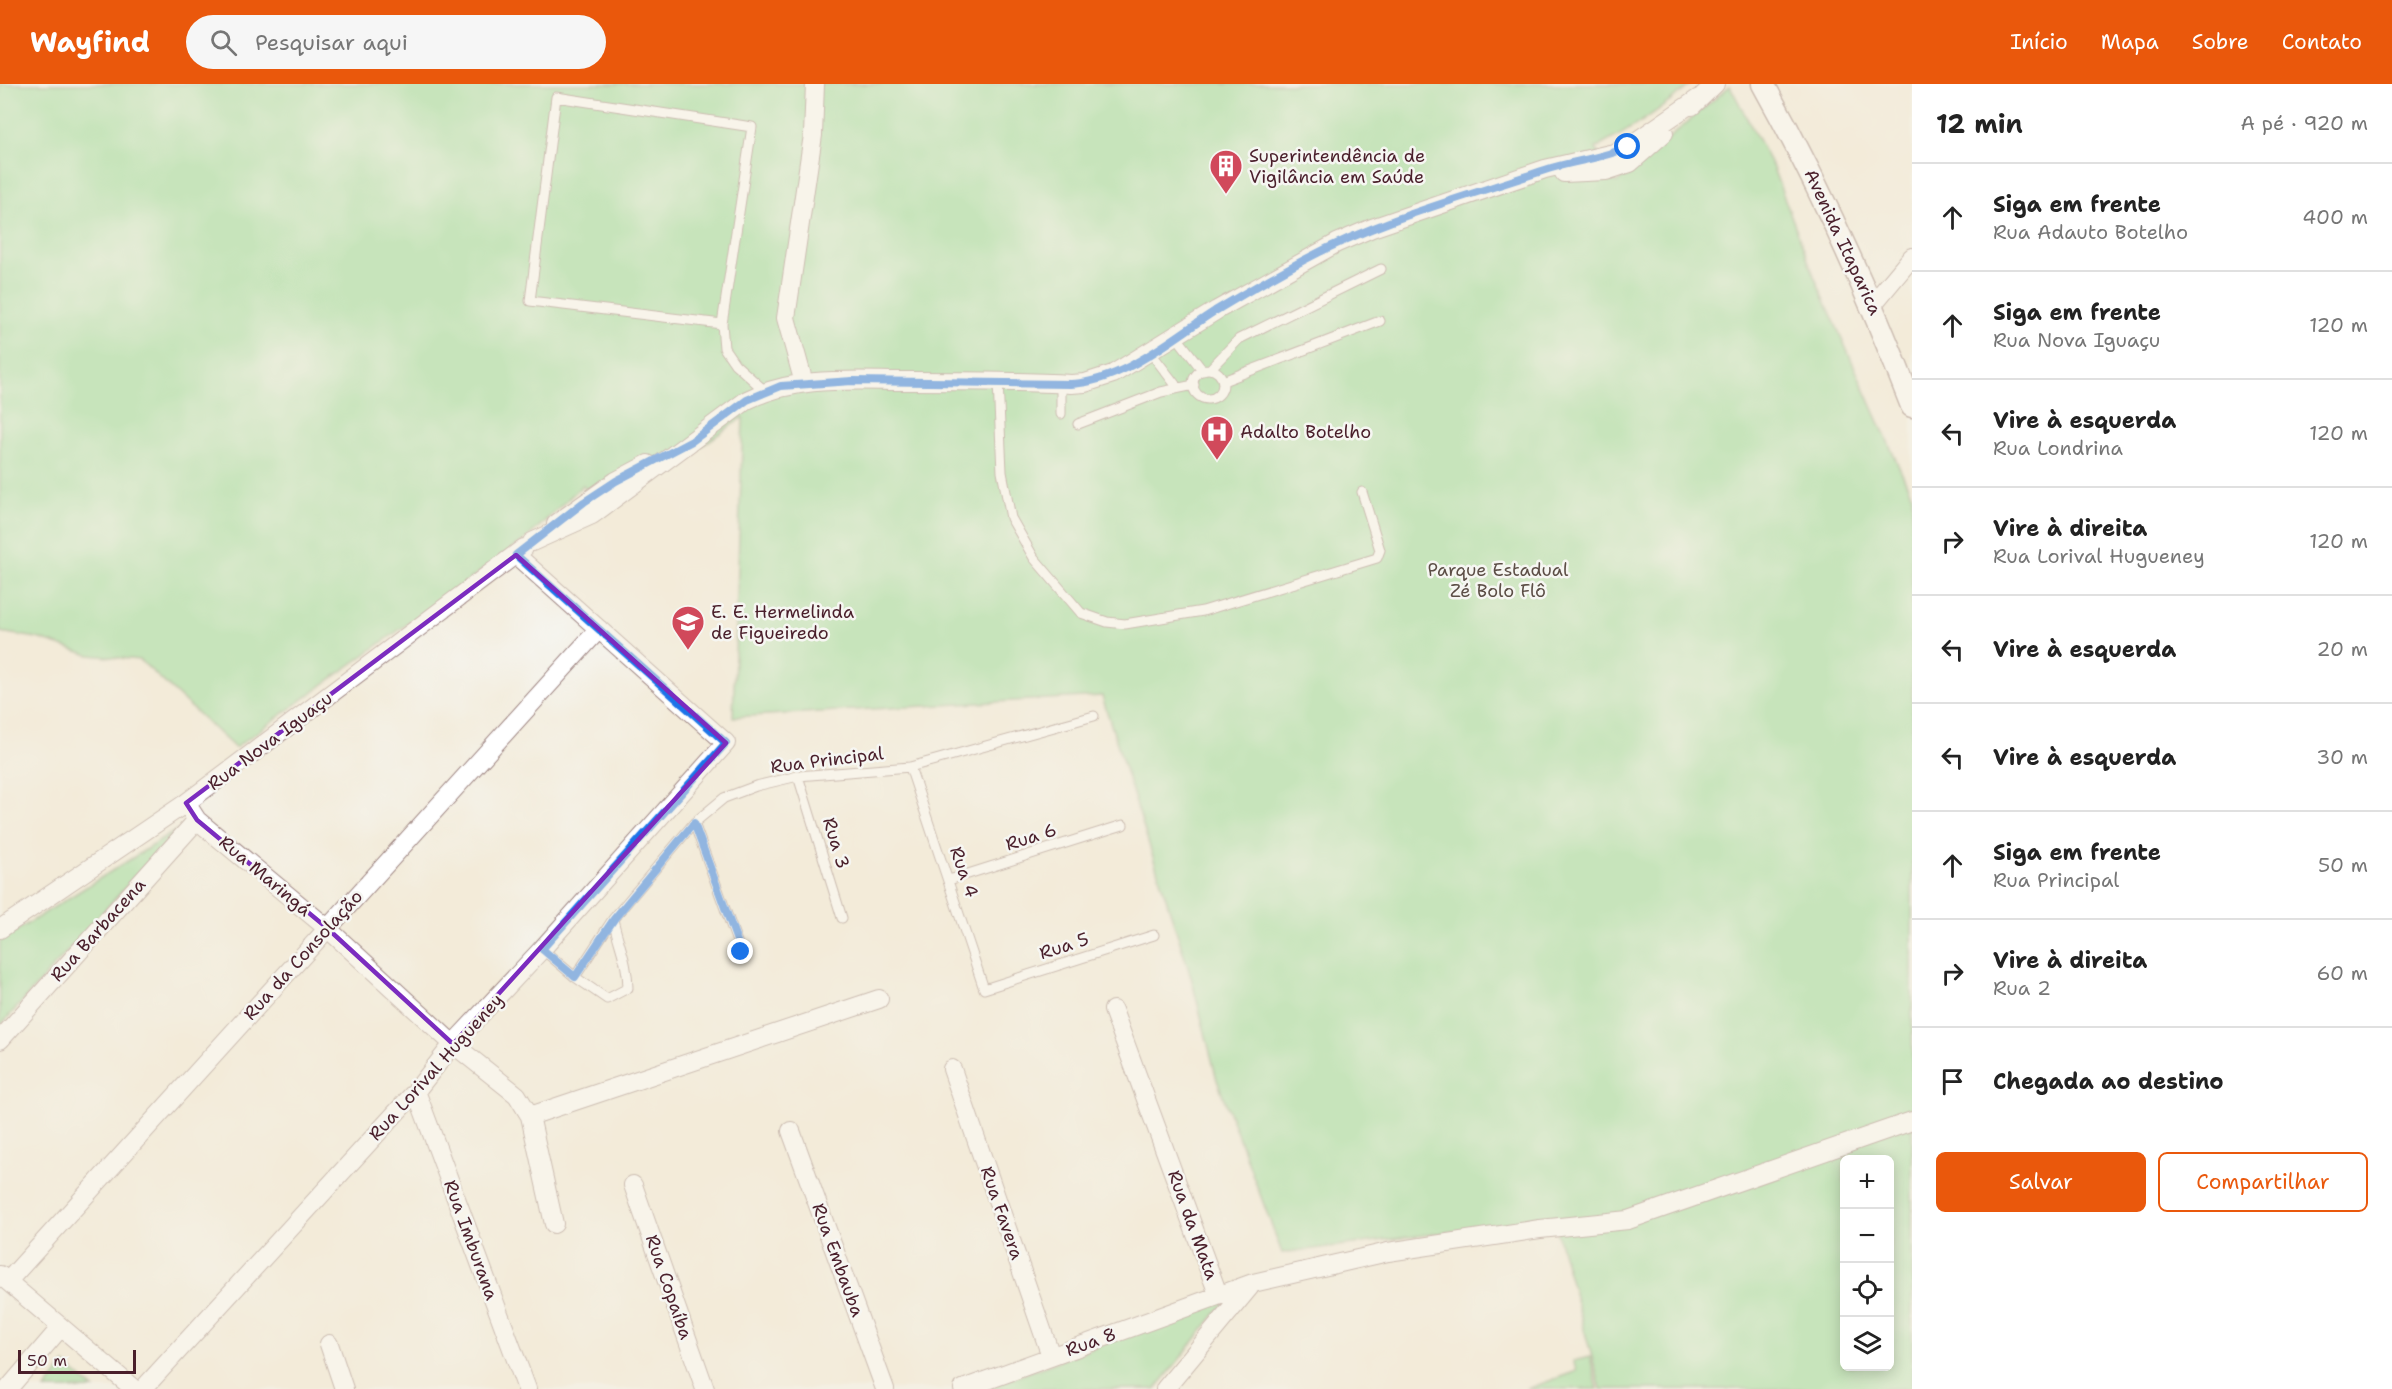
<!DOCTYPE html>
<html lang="pt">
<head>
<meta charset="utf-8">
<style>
	:root { --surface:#fff; --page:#f6f6f6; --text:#222; --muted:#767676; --line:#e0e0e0; --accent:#ea580c }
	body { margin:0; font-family:"Shantell Sans",sans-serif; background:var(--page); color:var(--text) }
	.controls { position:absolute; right:18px; bottom:18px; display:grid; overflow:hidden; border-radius:9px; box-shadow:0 3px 15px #0003 }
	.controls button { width:54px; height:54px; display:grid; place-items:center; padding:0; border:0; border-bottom:2px solid var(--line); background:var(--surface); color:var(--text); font:30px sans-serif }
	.scale { position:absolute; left:18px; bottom:15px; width:118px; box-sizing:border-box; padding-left:6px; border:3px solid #4a1f2b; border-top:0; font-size:16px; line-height:21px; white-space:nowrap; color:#4a1f2b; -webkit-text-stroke:4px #f6f6f2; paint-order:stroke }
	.stop { position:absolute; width:18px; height:18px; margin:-14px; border:4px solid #1a73e8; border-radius:50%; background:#fff }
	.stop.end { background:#1a73e8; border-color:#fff; box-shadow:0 2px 6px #0008 }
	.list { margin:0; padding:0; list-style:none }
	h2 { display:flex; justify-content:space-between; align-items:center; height:78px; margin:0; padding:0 24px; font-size:26px }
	h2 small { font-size:20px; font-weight:400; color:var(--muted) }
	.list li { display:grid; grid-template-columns:39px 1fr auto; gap:18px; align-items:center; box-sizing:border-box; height:108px; padding:0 24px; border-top:2px solid var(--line) }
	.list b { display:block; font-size:22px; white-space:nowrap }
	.list p { margin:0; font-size:20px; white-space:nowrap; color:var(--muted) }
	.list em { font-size:20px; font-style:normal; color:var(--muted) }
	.actions { display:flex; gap:12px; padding:18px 24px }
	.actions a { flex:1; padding:14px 0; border:2px solid var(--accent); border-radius:9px; text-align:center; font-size:21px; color:var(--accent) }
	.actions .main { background:var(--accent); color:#fff }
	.icon { flex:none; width:33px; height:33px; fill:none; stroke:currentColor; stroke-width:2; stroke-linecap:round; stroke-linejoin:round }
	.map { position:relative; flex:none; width:1912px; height:1305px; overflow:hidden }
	header { display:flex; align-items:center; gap:36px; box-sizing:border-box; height:84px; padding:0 30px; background:var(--accent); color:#fff }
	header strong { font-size:28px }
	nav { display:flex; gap:33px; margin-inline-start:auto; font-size:21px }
	.search { width:420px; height:54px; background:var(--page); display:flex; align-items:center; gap:15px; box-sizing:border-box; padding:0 21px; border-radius:33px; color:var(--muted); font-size:22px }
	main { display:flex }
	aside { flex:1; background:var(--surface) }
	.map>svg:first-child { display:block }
	.green { fill:#93dc97; stroke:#6e7e61; stroke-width:1.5; fill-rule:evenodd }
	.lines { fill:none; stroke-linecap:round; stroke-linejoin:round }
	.service-casing { stroke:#9e8582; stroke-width:11 }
	.minor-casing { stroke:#9e8582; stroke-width:20 }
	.tertiary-casing { stroke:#9e8582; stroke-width:25 }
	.service { stroke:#fff; stroke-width:9 }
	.minor { stroke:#fff; stroke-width:18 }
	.tertiary { stroke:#fff; stroke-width:22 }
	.route { stroke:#1a73e8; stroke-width:8 }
	.marked { fill:none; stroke:#7b2cbf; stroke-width:4.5; stroke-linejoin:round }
	.labels { text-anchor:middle; stroke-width:5; stroke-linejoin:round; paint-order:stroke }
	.poi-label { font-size:18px; fill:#4a1f2b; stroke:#f6f6f2; text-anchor:start }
	.street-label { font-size:18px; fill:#4a1f2b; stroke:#f6f6f2 }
	.park-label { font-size:18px; fill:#5c4e46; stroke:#f6f6f2 }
</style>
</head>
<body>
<header>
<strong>Wayfind</strong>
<div class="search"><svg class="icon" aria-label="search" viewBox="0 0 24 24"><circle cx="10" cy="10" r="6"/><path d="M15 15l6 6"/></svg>Pesquisar aqui</div>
<nav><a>Início</a><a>Mapa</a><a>Sobre</a><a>Contato</a></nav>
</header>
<main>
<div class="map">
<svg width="1912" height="1305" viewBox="0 0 1912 1305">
	<rect width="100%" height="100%" fill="#f6f6f2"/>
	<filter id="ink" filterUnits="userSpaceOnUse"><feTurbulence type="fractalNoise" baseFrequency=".0167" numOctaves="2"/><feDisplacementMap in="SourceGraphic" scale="12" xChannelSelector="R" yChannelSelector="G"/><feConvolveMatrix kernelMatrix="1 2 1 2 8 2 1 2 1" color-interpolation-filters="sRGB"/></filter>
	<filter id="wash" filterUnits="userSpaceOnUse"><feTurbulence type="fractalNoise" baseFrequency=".008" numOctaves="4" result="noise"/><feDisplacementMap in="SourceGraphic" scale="24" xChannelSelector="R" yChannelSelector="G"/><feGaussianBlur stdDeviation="1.35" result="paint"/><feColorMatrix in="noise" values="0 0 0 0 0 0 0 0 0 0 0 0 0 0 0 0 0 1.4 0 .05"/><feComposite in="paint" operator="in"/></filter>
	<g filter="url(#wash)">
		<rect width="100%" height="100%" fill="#f3ebd9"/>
		<path class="green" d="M0,0H1692C1662,25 1631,46 1596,64L1610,97L1617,98L1730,2L1773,84L1814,192L1912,412V1305H1601L1553,1135L1282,1169L1217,996L1191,893L1102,612L733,633L743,333L604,431L583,401L527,454L235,664L140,576L89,571L37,554L0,548ZM1844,1076H1890V1282H1844Z
			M177,746L0,942V857Z
			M1229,1213L1156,1305H984Z
			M1590,1273L1598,1305H1527L1577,1287L1573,1277Z
			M65,1280L94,1305H45Z"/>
	</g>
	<g filter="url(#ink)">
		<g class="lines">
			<g class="service-casing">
				<path id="service" d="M722,240L530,217L556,13L752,43L722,240L724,264L735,280L765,307
					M1176,252L1203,287
					M1151,269L1178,304
					M1193 300a15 15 0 1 1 30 0a15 15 0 1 1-30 0Z
					M1210,285L1239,255L1381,185
					M998,297L1002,388L1011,434L1034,474L1081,529L1107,538L1125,540L1203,527L1377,474L1380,466L1362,408
					M1223,297L1380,237
					M1061,330V300
					M1078,340L1161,308L1194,301
					M910,683L984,905L1154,851
					M798,692L842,834
					M694,739L741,869
					M949,796L1123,741
					M542,865L575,893L607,915L628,904C628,879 618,859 613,835
					M575,893L613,835L694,739L724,714L756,702L798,692L910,683L1094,632"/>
			</g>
			<g class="minor-casing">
				<path id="minor" d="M1692,22L1715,0
					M1564,89L1606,87L1630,79L1664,49
					M1873,220L1912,173
					M804,299L786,234L813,51L815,0
					M556,440L616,397L648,380
					M532,458L592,431L747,316C797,291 854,297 909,297C963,297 1017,297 1071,300L1085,299L1113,290L1217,226L1337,159L1372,144L1545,85L1614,69L1628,63L1699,14
					M186,719L197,736L327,844L453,960L517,1011L530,1032L554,1140
					M0,845L186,719L524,464
					M1113,926L1218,1210
					M0,956L197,736
					M952,985L1051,1272
					M416,1007L527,1305
					M530,1032L879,915
					M791,1047L885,1305
					M633,1101L705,1305
					M0,1191L134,1305
					M8,1197L599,545
					M329,1260L344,1305
					M8,1305L61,1243
					M143,1305L416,1007L453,960L542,865L726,659L516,471
					M963,1305L1253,1199L1388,1168L1540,1145L1628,1136L1912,1037
					M1165,1305L1253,1199"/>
			</g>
			<g class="tertiary-casing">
				<path id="tertiary" d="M1763,0C1821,104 1869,211 1912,322"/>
			</g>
			<use href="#service" class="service"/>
			<use href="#minor" class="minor"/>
			<use href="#tertiary" class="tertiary"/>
		</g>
	</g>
	<g class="lines" filter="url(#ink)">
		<path class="route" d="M741,868L694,739L614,835L575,893L542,865L726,659L516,471L584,418L616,397L692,357L747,316L781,302L852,297L1071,300C1124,297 1171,255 1215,227C1245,209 1275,191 1306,175C1381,135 1465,113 1545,86C1572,77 1601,75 1628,63"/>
	</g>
	<path d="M0 0H1912V1305H0ZM516,471L726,659L453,960L327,844L197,736L186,719Z" fill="#f3ebd9" fill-opacity=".55" fill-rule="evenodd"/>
	<path class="marked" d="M516,471L726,659L453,960L327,844L197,736L186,719Z"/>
	<defs>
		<g id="building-pin" transform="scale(1.725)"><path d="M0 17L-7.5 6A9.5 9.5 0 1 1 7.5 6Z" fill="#d1495b" stroke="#f6f6f2"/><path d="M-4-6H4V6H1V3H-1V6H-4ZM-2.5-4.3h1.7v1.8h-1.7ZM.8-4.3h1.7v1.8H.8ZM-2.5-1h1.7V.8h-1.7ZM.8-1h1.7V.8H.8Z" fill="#fff"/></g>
		<g id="hospital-pin" transform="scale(1.725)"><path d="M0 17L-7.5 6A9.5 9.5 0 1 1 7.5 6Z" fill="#d1495b" stroke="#f6f6f2"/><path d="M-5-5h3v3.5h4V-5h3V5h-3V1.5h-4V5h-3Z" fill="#fff"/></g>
		<g id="school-pin" transform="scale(1.725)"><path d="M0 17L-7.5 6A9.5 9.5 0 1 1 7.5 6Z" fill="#d1495b" stroke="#f6f6f2"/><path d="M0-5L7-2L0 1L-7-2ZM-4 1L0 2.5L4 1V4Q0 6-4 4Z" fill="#fff"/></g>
	</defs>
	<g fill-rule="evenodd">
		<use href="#building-pin" x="1226" y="82"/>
		<use href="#hospital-pin" x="1217" y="348"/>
		<use href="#school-pin" x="688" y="538"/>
	</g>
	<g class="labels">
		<g class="poi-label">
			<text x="1249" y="78">Superintendência de<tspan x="1249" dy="21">Vigilância em Saúde</tspan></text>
			<text x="1240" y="354">Adalto Botelho</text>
			<text x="711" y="534">E. E. Hermelinda<tspan x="711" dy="21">de Figueiredo</tspan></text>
		</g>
		<g class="street-label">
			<text transform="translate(1843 158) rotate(65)" y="6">Avenida Itaparica</text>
			<text transform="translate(270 657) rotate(-37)" y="6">Rua Nova Iguaçu</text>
			<text transform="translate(827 676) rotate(-7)" y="6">Rua Principal</text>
			<text transform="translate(1031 753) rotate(-18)" y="6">Rua 6</text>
			<text transform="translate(836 759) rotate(73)" y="6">Rua 3</text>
			<text transform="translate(964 788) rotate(71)" y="6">Rua 4</text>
			<text transform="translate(265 792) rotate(40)" y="6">Rua Maringá</text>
			<text transform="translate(98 846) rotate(-48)" y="6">Rua Barbacena</text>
			<text transform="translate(1064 862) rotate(-18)" y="6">Rua 5</text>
			<text transform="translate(303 871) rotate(-48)" y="6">Rua da Consolação</text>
			<text transform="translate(436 983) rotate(-48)" y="6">Rua Lorival Hugueney</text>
			<text transform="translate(1002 1129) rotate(71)" y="6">Rua Favera</text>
			<text transform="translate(1193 1141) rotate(70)" y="6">Rua da Mata</text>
			<text transform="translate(471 1156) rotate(70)" y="6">Rua Imburana</text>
			<text transform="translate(838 1176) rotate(70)" y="6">Rua Embauba</text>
			<text transform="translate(669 1203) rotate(71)" y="6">Rua Copaíba</text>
			<text transform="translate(1091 1258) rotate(-20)" y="6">Rua 8</text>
		</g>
		<g class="park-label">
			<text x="1498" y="492">Parque Estadual<tspan x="1498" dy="21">Zé Bolo Flô</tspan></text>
		</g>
	</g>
</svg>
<div class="controls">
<button>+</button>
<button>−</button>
<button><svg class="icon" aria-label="locate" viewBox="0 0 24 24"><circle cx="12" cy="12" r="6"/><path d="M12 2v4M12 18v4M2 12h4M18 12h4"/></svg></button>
<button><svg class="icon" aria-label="layers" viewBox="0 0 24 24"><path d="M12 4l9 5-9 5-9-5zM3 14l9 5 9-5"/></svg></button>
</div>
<div class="scale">50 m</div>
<div class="stop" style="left:1628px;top:63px"></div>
<div class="stop end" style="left:741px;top:868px"></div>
</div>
<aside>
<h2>12 min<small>A pé · 920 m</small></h2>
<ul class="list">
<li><svg class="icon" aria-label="ahead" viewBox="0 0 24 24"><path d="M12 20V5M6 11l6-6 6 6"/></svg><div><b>Siga em frente</b><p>Rua Adauto Botelho</p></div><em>400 m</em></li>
<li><svg class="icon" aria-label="ahead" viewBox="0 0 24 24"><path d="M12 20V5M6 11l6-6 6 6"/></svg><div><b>Siga em frente</b><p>Rua Nova Iguaçu</p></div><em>120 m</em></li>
<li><svg class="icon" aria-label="left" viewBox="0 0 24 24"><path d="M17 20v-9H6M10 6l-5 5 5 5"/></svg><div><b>Vire à esquerda</b><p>Rua Londrina</p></div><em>120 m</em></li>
<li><svg class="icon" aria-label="right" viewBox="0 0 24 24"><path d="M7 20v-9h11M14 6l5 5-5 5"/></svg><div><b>Vire à direita</b><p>Rua Lorival Hugueney</p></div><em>120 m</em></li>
<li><svg class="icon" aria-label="left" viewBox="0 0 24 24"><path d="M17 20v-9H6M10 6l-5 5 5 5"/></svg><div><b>Vire à esquerda</b></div><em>20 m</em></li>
<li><svg class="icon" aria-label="left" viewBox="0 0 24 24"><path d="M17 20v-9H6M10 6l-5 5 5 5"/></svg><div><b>Vire à esquerda</b></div><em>30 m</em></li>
<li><svg class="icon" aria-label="ahead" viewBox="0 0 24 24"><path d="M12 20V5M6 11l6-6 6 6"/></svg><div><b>Siga em frente</b><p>Rua Principal</p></div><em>50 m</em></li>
<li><svg class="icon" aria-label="right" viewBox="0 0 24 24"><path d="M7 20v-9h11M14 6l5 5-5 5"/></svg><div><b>Vire à direita</b><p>Rua 2</p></div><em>60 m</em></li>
<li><svg class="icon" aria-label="arrive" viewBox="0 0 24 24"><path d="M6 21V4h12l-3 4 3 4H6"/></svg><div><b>Chegada ao destino</b></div></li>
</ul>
<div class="actions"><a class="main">Salvar</a><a>Compartilhar</a></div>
</aside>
</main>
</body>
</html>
